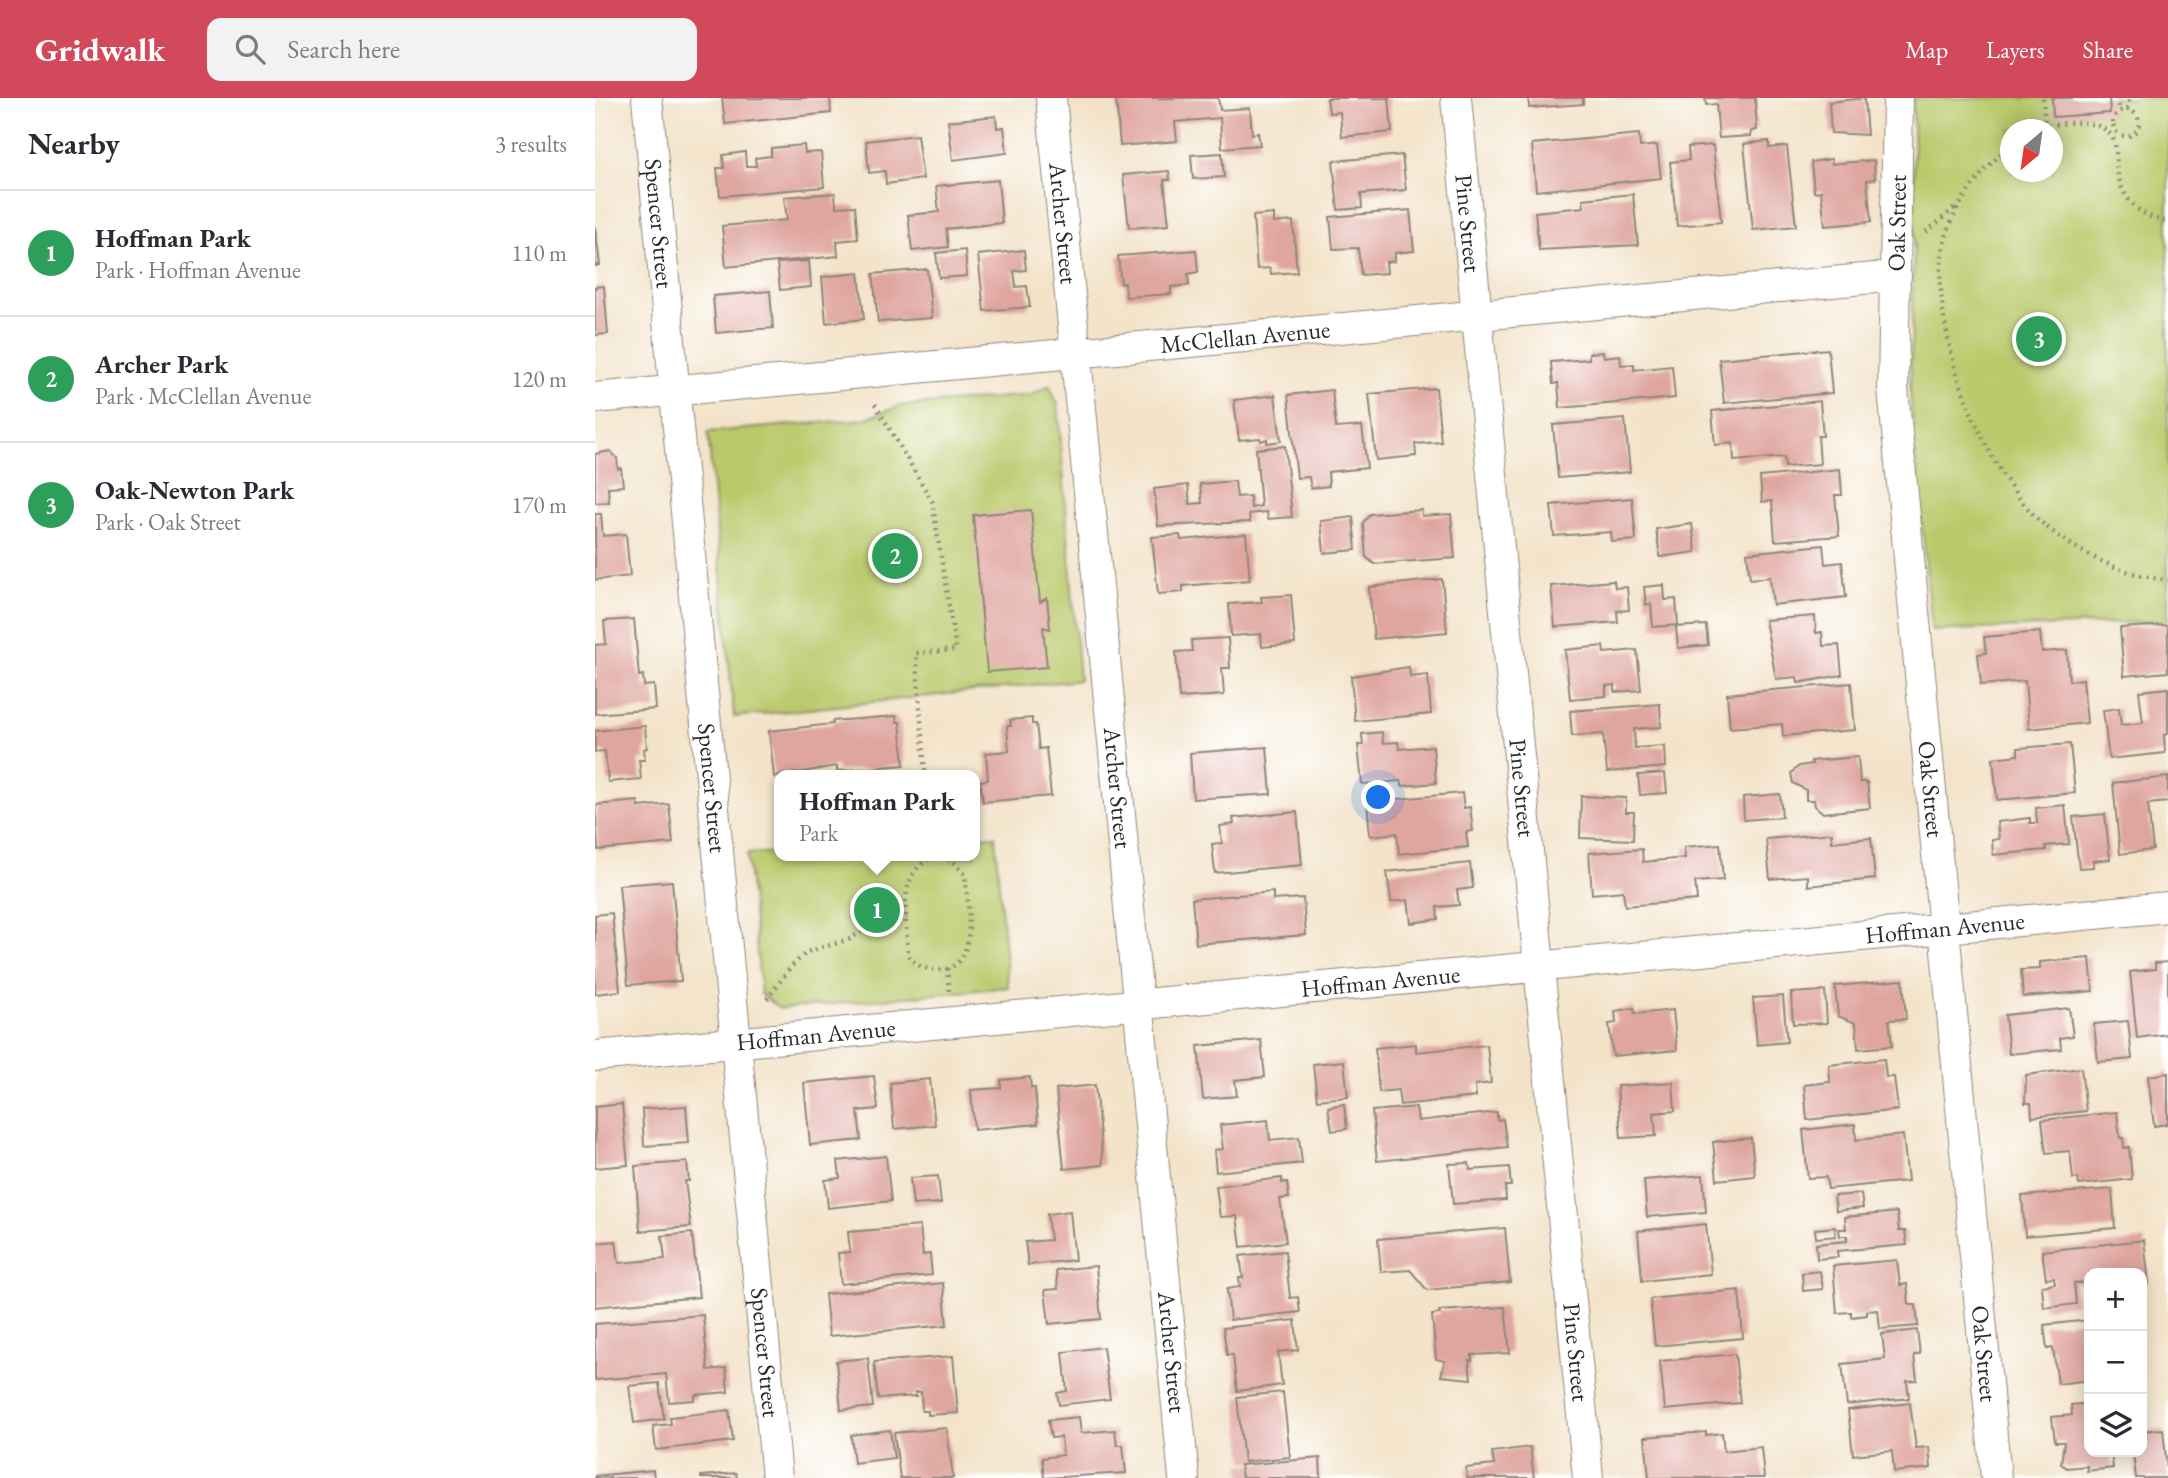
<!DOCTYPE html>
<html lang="en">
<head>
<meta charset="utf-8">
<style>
	:root { --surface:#fff; --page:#f2f2f3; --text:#2b2b33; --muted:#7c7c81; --line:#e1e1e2; --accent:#d1495b }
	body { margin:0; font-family:"EB Garamond",serif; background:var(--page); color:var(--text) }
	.controls { position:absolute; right:21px; bottom:21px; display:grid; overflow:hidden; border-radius:14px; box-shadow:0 4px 18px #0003 }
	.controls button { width:63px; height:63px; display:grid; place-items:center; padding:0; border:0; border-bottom:2px solid var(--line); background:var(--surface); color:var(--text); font:35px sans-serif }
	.compass { position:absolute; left:1405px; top:21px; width:63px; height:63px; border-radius:50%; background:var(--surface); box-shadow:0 4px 18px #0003; rotate:209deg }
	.you { position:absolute; left:784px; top:700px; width:24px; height:24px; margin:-18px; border:5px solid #fff; border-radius:50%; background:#1a73e8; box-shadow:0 0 0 10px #1a73e833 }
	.badge { display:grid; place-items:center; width:46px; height:46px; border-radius:50%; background:var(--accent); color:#fff; font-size:23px; font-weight:700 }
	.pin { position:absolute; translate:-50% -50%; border:4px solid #fff; box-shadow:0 2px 7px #0006 }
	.popup { position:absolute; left:179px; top:672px; width:206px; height:91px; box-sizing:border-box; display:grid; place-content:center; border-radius:14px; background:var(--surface); filter:drop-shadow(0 2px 5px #0005); font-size:23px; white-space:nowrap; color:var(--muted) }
	.popup b { font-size:26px; color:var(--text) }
	.popup::after { content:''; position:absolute; left:50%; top:100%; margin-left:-14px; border:14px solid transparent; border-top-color:var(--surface) }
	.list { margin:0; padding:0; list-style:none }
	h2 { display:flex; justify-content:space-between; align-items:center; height:91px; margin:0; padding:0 28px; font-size:30px }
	h2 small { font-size:23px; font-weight:400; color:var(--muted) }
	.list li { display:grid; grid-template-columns:46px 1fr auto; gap:21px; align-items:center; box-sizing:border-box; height:126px; padding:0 28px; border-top:2px solid var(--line) }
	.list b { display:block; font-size:26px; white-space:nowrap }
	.list p { margin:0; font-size:23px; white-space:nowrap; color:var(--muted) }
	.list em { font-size:23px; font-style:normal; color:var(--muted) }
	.icon { flex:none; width:38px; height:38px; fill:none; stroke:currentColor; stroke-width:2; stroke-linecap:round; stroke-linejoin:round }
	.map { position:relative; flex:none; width:1573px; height:1380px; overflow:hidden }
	header { display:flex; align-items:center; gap:42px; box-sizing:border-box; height:98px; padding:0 35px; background:var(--accent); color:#fff }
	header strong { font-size:33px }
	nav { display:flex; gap:38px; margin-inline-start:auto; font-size:24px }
	.search { width:490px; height:63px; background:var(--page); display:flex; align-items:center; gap:18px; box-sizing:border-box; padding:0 24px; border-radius:14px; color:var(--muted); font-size:26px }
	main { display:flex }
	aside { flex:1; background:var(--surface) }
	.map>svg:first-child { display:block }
	.green { fill:#bac96b; stroke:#727a4b; stroke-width:2; fill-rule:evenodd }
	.building { fill:#dfa59f }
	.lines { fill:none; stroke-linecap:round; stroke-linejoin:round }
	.minor-casing { stroke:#8f877a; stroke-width:32 }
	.path { stroke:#8f877a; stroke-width:4.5; stroke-dasharray:2 5; stroke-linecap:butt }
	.minor { stroke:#fff; stroke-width:30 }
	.labels { text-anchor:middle; stroke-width:5; stroke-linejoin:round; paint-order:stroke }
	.street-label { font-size:24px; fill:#2b2b2b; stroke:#fff }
</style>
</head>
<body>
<header>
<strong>Gridwalk</strong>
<div class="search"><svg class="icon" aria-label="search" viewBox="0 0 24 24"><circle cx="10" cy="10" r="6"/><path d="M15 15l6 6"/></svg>Search here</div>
<nav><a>Map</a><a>Layers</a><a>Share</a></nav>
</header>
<main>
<aside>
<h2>Nearby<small>3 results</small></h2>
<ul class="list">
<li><span class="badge" style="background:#2e9e5b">1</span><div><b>Hoffman Park</b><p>Park · Hoffman Avenue</p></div><em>110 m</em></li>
<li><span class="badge" style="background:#2e9e5b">2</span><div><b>Archer Park</b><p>Park · McClellan Avenue</p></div><em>120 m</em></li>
<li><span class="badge" style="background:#2e9e5b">3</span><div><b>Oak-Newton Park</b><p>Park · Oak Street</p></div><em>170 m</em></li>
</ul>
</aside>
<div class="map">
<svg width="1573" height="1380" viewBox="0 0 1573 1380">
	<rect width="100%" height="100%" fill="#fff"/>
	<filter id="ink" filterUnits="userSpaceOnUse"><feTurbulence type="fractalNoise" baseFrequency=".0143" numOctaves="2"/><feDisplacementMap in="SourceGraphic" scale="14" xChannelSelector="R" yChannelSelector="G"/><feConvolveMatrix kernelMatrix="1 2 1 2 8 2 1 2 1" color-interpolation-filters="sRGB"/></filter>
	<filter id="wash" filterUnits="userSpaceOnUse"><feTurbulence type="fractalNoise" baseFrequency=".00686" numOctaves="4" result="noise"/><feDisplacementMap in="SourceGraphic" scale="28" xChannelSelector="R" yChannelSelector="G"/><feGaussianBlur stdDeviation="1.57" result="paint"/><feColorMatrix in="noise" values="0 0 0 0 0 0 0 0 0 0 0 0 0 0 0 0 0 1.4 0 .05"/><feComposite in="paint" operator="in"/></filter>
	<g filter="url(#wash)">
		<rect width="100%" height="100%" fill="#f3e3c9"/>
		<path class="green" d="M1318,0H1573V523L1337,533L1315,295L1319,141ZM1416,32H1458V74H1416Z
			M454,287L463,307L484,582L139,619L113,334L269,321L305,308L436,297Z
			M400,738L413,889L184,911L166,896L152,756L184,754V758H380V739Z"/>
		<g id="blocks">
			<path class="building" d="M127,0H235L236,15L130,26Z
				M521,0H623L625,12L655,10L657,36L663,35L665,47L627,50L625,20L580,24L582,43L525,48Z
				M732,0H794L797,34L747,39L745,14L734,15Z
				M934,0H988V6L934,10Z
				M1110,0H1160L1162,32L1157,33L1156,38L1124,40L1121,6L1111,7Z
				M1269,0L1272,37L1236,35L1234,4Z
				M1457,0H1514L1515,15L1458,19Z
				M401,18L402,30L409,29L412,55L358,62L353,23Z
				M1044,36L1045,49L1062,47L1066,80L941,93L937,46Z
				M322,37L328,81L291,86L290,73L274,75L271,43Z
				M1174,43V50L1192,48L1201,128L1158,132L1149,46Z
				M209,47L210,55L226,54L229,89L125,98L122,70H129L128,57L150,54L151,68H161L160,60L176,58V50Z
				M1118,47L1126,124L1082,128L1075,64L1094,62L1093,49Z
				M627,55L629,79L598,81L596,57Z
				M807,57L811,92L766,96L767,110L743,112L738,63Z
				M1236,61L1237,66L1279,62L1280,81L1272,82L1276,124L1230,128L1226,93L1219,94L1216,64Z
				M574,73L575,82H569L574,127L534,130L528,77Z
				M403,82L407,125L351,131L353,149L317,153L313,117L344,114L341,88Z
				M240,95L241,109L260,108L263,141L242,143L243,158L131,169L127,128L192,122L189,99Z
				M1038,96L1043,147L944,152L940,114L989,109L988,101Z
				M815,112L819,153L800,155V163L791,164L792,175L766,177L763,150L738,151L735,119Z
				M679,116V125L698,123L702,174L676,176L675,170L662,171L658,118Z
				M0,129L5,167L0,168Z
				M370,152L372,178L344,180L341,155Z
				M429,152L431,172L419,173L421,189L432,188L435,209L389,213L383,157Z
				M601,152L603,174L593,176L594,187L576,189V196L531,199L530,185L526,186L523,158Z
				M214,163L216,189L185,192L182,165Z
				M332,171L337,220L283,224L278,176Z
				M264,175L269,221L231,225L227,179Z
				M9,188L13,236L0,237V189Z
				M175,193L178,230L121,235L118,198Z
				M1233,251L1237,295L1129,305L1124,261Z
				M1008,254L1009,259L1025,257L1026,267L1039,266V272L1077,268L1080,300L965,310L963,285L958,286L956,264L994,261V255Z
				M841,290L846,344L820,346L821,358L781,362L774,296Z
				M737,292L741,330L767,328L772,370L733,374L734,388L716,390L714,379L702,380L693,297Z
				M680,297L686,343L672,345V341L666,343L665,340L644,342L639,302Z
				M1225,303L1228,338H1223L1225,366L1190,369L1189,359L1139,363L1138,345L1120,347L1117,313Z
				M1030,321L1035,374L963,380L958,327Z
				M690,348L697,419L673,421L672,414L654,416L655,424L563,428L559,391L593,387L595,406L607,405L605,386L640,383L642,399L655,398L656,410L666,408L661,351Z
				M15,353L22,360L23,371L26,370L28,388L13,389L14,404L0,405V356Z
				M1245,371L1247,397H1240L1244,438L1180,443L1177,403L1167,404L1165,379Z
				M1037,400L1041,442L1017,444L1016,434L959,438L956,407Z
				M436,412L445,504L452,500L455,531L448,529L452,569L392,574L378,417Z
				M827,412V418L856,416L860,460L779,466L771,459L768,425L775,416Z
				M0,416H6L8,438L31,436L35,478L0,482Z
				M758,419L761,452L729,455L726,423Z
				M1097,426L1101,454L1065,459L1061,431Z
				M651,436L655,482L588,488V494L563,496L557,439L585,437L586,442Z
				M1228,447L1230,466L1247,464L1251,499L1178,507L1175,479L1155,481L1152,455Z
				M847,481L852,534L779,541L774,489Z
				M1019,483L1020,490L1032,489L1034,512L1022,513L1023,524L960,529L956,488Z
				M1069,487L1070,502L1081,501L1083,527L1058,529L1056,506L1051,507L1049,489Z
				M696,497L700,546L667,549L666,536L636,538L634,506L667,504L666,499Z
				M1220,518L1221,535L1227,534L1228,548L1244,547L1247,577L1203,585L1202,579L1181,581L1170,522Z
				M39,521L44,578L48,577L49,588L59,587L61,611L0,616V547L11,546L9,523Z
				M1111,527L1113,547L1083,550L1081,529Z
				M1573,527V574L1529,578L1525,530Z
				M1445,534L1447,554L1472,552L1474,583L1488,581L1492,625L1434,631L1430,583L1386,587L1383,556L1391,555L1389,539Z
				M633,540L635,570H627L629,597L584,600L581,554L597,553L596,542Z
				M1008,548L1009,555L1042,552L1046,592L1020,594V587L1011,588V598L975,601L970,552Z
				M814,569L815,579L833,577L836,616L760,623L756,578Z
				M1256,585L1260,632L1188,638L1187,626L1135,630L1132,596Z
				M1573,590V636L1569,637L1570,655L1514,661L1508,612L1524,610L1526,627L1548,625L1544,593Z
				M1065,606L1066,629L1039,631L1040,650L1070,648L1071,669L1012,674L1008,636L977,638L975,613Z
				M301,618L302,624H305L309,667L242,673V668L179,679L174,633L238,626L237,623Z
				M437,620V626H441L444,651L451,650L456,698L388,704L385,683L393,682L391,655L414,653L412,628H416L415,622Z
				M50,628L52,650L49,651L50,662H44L46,681L13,684L10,653L0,654V633Z
				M787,634L788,645L803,644L804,651L838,648L841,685L807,688L806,683L767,686L763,647H768L767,636Z
				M1475,646L1480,695L1402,702L1398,660L1423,657V650Z
				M672,649L676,696L598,701L595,655Z
				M1263,659L1265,684H1272L1275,710L1228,715L1220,708L1219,702H1211V692L1198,685L1196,675L1204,668L1217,666L1216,663Z
				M1070,675L1072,695L1045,697L1043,677Z
				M1573,679V704L1553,706L1558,752L1525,756L1518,685Z
				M867,695L869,710L875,709L878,733L871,734L873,749L804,756L802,735L775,738L772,704Z
				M1185,696L1187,719L1149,722L1148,699Z
				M986,698L1031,700V714H1039L1038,742L985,740Z
				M43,703L44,709L74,706L78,745L3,752L0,707Z
				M1470,707L1474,746L1450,748L1451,752L1398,757L1397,742L1404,741L1402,724L1435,720V725H1442L1441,710Z
				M702,714L707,767L620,775L617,746L627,745L625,728L639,726L638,720Z
				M1510,716L1515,761L1498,763V769L1484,770L1478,719Z
				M1237,735V744L1276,740L1280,781L1213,788V778L1175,781L1171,741Z
				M1125,746L1128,782L1100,784L1102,802L1030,808L1028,793L997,796L994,755L1047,751L1048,764L1090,760L1089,749Z
				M875,765L878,790L862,792L864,807L842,809L843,821L816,825L813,802L796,804L792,774Z
				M77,783L86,883L33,887L24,787Z
				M678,794V802L708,800L711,837L601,846L597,801Z
				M17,815L25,893L0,896V817Z
				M1495,860L1498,893L1428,899L1426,872L1445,871V864Z
				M1573,864V936L1542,940L1535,874L1560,871V865Z
				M1308,882L1311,921L1294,922L1297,948L1263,951L1261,925L1243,918L1240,888Z
				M1230,893L1232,925L1198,926L1196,895Z
				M1188,898L1192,944L1162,947L1158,900Z
				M1039,910L1040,916L1078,912L1082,952L1018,958L1014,926L1021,925L1020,913Z
				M1474,910L1478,938L1465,940L1466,951L1414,956L1410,917Z
				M1533,923L1537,961L1503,964L1499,926Z
				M666,942L670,979L640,982L642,998L608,1001L603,948Z
				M821,946V954L892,947L896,985L880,987L881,999L805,1007L803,992L784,994L780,950Z
				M1289,961L1291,979H1299L1303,1012L1212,1022L1209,987L1235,984L1234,967Z
				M749,963L753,999L722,1002L718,966Z
				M1486,970L1491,1013L1437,1019L1436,1005H1430L1431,977Z
				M1573,975V1026L1559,1028L1553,978Z
				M279,978L283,1011L263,1013L266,1042L215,1047L209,985Z
				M435,979L436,990H440L443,1026L379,1032L376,992L406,990V982Z
				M335,981L340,1027L299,1031L295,985Z
				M1078,984L1080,1013L1059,1015L1061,1038L1026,1040L1022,988Z
				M500,987L508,1067L469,1071L461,991Z
				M27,1006L33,1067L0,1070V1009Z
				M749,1006L752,1031L737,1033L733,1009Z
				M91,1008L94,1045L49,1048L47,1011Z
				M821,1009L823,1023L902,1014V1022L908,1021L912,1049L782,1063L777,1013Z
				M1522,1014L1525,1040H1528L1529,1050L1534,1049L1537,1081L1484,1087L1483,1080L1478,1081L1475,1053L1451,1055L1447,1022Z
				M673,1022L675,1042L704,1039L707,1065L621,1074L619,1052L628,1051L625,1027Z
				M1260,1026L1261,1042L1308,1037L1313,1083L1233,1091L1231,1079L1213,1080L1208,1032Z
				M1156,1040L1160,1078L1122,1082L1118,1044Z
				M291,1058L296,1103L233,1110L230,1082L245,1080L243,1063Z
				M92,1064L94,1083H90L96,1129L45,1133L40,1068Z
				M874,1065L875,1072L914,1069L916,1088H910L911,1102L858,1106L854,1066Z
				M1108,1077L1111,1114L1052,1119L1049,1082Z
				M343,1078L346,1105L318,1107L315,1080Z
				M687,1080V1085L692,1084L694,1100L685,1101L691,1144L646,1149L642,1118L625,1119L621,1088Z
				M1517,1091L1520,1130L1430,1138L1427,1098Z
				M1266,1096L1268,1110L1241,1113L1239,1098Z
				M475,1113L480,1162L433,1167L430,1144L455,1142L452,1116Z
				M1302,1114L1304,1133H1310L1312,1147L1242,1153L1243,1159L1222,1161L1221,1146L1252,1143V1138H1245L1244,1131H1251L1250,1119Z
				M1111,1126L1116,1176L1047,1183L1043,1133Z
				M325,1128L328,1157L335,1156L337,1177L246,1186L243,1155L255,1154L253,1134Z
				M1240,1129L1241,1138L1221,1140L1220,1131Z
				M910,1130L915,1184L832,1192L815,1172L786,1174L783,1141Z
				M97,1135L104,1199L0,1209V1145L21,1143L24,1165L70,1161L67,1138Z
				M1549,1142L1554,1185L1547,1186V1175H1494V1184L1479,1185L1481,1206L1449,1210L1447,1188L1460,1186L1459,1180L1451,1181L1447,1153Z
				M690,1153L695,1200L703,1199L705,1214L635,1222L632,1191L645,1189L644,1180H648L645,1158Z
				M1302,1162L1305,1187L1312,1186L1314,1207H1321L1323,1228L1285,1231L1283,1212L1272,1213V1217L1256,1219V1214L1242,1215L1238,1168Z
				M501,1168L506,1221L454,1226L450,1192L463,1191L461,1172Z
				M1225,1173L1228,1191L1208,1193L1207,1175Z
				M348,1185L352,1227L234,1238L230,1196Z
				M1144,1192L1148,1240L1060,1248L1055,1201Z
				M910,1209L915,1255L877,1257V1263L874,1262L876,1281L846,1278L850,1263L841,1261L837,1217L845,1216L844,1213Z
				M108,1217L113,1272L131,1270L133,1294L100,1297V1302L74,1304L71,1276L0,1282V1226Z
				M700,1222L703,1252L683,1254L687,1287L642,1293L638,1257H632L628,1230Z
				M1494,1222V1282L1463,1286L1458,1250L1452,1251L1449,1227Z
				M1322,1232L1325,1256L1319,1257L1322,1282L1312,1283L1314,1300L1252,1307L1247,1266L1290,1261L1287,1236Z
				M508,1249L515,1301L464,1307L462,1295L472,1293L468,1254Z
				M1140,1256L1145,1305L1070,1312L1065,1263Z
				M358,1258L363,1315L333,1317V1313H327L326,1294H320L321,1298L283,1301L279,1264Z
				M273,1260L278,1309L246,1312L241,1263Z
				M64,1285L69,1321L39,1325L34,1288Z
				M688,1294L695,1359L649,1364L642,1299Z
				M1315,1305L1321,1350L1334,1349L1336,1370L1299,1374L1297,1353L1258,1357L1253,1312Z
				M1494,1305V1354H1516L1518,1370L1492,1373V1368L1472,1370L1466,1366L1469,1344H1460L1457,1319L1477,1317L1476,1307Z
				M134,1312L138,1343L61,1352L58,1328L76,1326L75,1319Z
				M484,1319L486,1335L520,1332L522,1347H528L531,1375L449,1380L447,1360L468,1357L466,1339L456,1340L453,1322Z
				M352,1330L358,1380H305L299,1335Z
				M1568,1331L1573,1380H1541L1538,1354H1547V1333Z
				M295,1332L299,1360L259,1365L256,1337Z
				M1111,1334V1337L1127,1335L1129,1353L1166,1349L1169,1380H1054L1050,1339Z
				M935,1349L939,1380H872L871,1370L899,1367L897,1354Z
				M725,1360L726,1380H647L645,1367Z
				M58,1372L59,1380H0V1378Z
				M141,1375L142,1380H106V1378Z"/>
		</g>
	</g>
	<g filter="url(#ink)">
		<use href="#blocks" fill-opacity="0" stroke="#8f877a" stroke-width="2"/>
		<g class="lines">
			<g class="minor-casing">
				<g id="minor">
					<path id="s1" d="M52,0L182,1380"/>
					<path id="s2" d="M456,0L589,1380"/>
					<path id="s3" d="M861,0L993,1380"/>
					<path id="s4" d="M1303,0L1298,291L1401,1380"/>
					<path id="s5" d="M0,300L1301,178"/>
					<path id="s6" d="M0,958L1573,809"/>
				</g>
			</g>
			<path class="path" d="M1448,0L1450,29
				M1523,0L1524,14
				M1532,11L1535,0
				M1518 25a13 13 0 1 1 26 0a13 13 0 1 1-26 0Z
				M1440,32C1461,25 1509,16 1519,43C1522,52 1521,62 1522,70C1525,99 1543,119 1573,124
				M1416,46C1387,72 1358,107 1349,146C1331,227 1389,379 1453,430C1487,457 1530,478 1573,482
				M1331,134L1362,108
				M280,306L337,403L361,552L321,555L330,677
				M339,759L357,762L370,776C372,806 387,874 340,872C329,871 317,866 313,856C312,823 300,774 339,759Z
				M352,870L354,894
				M172,901L196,869L212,854L255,841L277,827L312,818"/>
			<use href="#minor" class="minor"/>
		</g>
	</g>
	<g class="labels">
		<g class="street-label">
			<text dy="8" stroke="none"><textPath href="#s1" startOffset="126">Spencer Street</textPath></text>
			<text transform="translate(1302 125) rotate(-89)" y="8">Oak Street</text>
			<text dy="8" stroke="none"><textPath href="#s2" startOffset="126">Archer Street</textPath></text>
			<text dy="8" stroke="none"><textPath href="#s3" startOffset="126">Pine Street</textPath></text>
			<text dy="8" stroke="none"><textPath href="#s5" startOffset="653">McClellan Avenue</textPath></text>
			<text dy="8" stroke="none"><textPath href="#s1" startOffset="693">Spencer Street</textPath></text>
			<text dy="8" stroke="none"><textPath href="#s2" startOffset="693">Archer Street</textPath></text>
			<text dy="8" stroke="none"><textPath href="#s3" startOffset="693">Pine Street</textPath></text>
			<text dy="8" stroke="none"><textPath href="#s4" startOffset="693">Oak Street</textPath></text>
			<text dy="8" stroke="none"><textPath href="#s6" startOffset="1356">Hoffman Avenue</textPath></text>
			<text dy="8" stroke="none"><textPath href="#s6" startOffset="789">Hoffman Avenue</textPath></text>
			<text dy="8" stroke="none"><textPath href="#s6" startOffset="222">Hoffman Avenue</textPath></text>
			<text dy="8" stroke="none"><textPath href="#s2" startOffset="1260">Archer Street</textPath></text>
			<text dy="8" stroke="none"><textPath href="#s3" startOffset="1260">Pine Street</textPath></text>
			<text dy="8" stroke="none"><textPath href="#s1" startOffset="1260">Spencer Street</textPath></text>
			<text dy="8" stroke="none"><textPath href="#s4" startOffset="1260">Oak Street</textPath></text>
		</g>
	</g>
</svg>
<div class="controls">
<button>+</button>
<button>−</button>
<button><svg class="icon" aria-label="layers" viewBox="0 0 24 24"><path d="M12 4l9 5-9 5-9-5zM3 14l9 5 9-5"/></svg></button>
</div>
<svg class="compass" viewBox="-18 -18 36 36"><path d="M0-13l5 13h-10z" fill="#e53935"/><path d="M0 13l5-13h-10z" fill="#7c7c81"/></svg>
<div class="you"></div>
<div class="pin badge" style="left:282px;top:812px;background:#2e9e5b">1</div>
<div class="popup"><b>Hoffman Park</b>Park</div>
<div class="pin badge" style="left:300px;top:458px;background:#2e9e5b">2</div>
<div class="pin badge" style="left:1444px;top:241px;background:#2e9e5b">3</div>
</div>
</main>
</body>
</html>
